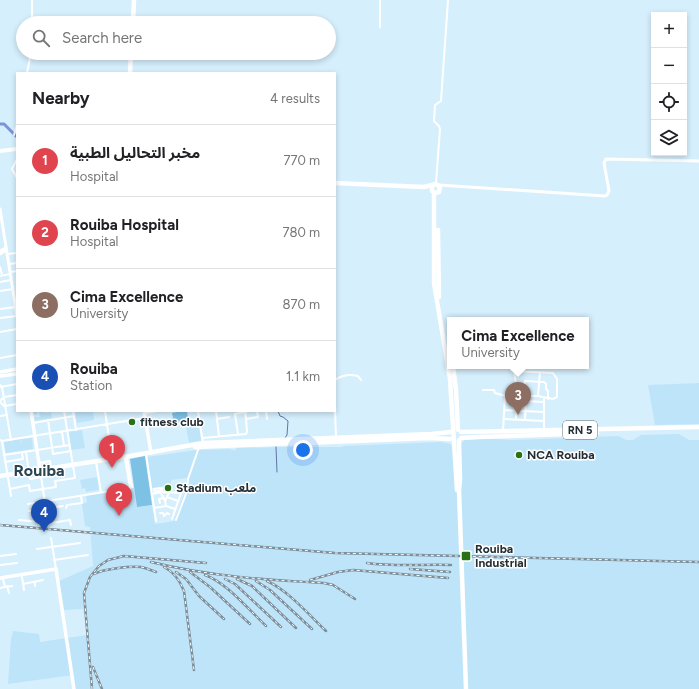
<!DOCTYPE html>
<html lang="en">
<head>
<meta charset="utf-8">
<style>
	:root { --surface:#fff; --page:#f6f6f6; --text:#202124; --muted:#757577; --line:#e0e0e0; --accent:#0b8043 }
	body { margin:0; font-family:Figtree,"Noto Sans Arabic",sans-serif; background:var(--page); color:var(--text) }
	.controls { position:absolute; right:12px; top:12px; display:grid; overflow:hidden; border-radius:0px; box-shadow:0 2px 6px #0003 }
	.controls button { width:36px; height:36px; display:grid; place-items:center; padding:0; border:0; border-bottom:1px solid var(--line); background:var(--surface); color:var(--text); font:20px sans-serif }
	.you { position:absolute; left:303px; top:450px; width:14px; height:14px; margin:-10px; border:3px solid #fff; border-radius:50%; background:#1a73e8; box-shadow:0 0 0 6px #1a73e833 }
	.badge { display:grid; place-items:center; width:26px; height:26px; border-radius:50%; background:var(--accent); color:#fff; font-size:13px; font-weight:700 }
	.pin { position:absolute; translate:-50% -33px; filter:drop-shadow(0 1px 2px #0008) }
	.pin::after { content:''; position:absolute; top:21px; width:14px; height:12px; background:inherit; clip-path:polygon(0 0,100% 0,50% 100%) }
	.popup { position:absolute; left:447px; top:317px; width:142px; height:52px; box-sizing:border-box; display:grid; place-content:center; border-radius:0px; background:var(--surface); filter:drop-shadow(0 1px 3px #0005); font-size:13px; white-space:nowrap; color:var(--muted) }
	.popup b { font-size:15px; color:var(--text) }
	.popup::after { content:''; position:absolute; left:50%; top:100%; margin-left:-8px; border:8px solid transparent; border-top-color:var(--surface) }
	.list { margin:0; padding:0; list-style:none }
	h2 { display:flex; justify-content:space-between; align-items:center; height:52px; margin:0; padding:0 16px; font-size:17px }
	h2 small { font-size:13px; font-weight:400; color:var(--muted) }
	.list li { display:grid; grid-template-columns:26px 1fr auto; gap:12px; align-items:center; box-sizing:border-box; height:72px; padding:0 16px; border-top:1px solid var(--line) }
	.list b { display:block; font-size:15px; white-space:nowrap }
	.list p { margin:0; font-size:13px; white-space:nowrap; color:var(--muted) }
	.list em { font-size:13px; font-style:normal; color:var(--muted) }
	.icon { flex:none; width:22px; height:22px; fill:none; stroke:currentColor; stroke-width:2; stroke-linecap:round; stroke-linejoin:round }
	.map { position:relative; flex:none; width:699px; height:689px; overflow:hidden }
	.search { position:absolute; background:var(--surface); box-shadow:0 2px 6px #0003; left:16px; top:16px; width:320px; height:44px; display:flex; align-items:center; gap:10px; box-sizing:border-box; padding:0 14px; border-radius:22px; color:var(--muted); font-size:15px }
	.panel { position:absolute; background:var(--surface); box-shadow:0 2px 6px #0003; left:16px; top:72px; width:320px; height:340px; border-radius:0px }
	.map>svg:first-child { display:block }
	.built { fill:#bee4fa }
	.green { fill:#7dc1e5 }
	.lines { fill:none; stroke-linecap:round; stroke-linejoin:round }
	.stream { stroke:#6175a7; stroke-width:1 }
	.river { stroke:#7b93d8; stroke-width:3 }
	.minor { stroke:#fff; stroke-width:2 }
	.tertiary { stroke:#fff; stroke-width:3 }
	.secondary { stroke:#fff; stroke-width:3.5 }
	.primary { stroke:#fff; stroke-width:4 }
	.trunk { stroke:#fff; stroke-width:4.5 }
	.rail-casing { stroke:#7c8e99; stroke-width:2.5 }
	.rail { stroke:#fff; stroke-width:1; stroke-dasharray:3; stroke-linecap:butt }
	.poi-dot { fill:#287114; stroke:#fff; stroke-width:1.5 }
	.labels { text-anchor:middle; stroke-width:3; stroke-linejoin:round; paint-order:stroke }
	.shield { fill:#fff; stroke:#656d72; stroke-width:1 }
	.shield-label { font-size:11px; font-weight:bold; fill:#232e35 }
	.poi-label { font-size:12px; font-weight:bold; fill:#232e35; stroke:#fff; text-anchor:start }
	.district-label { font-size:16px; font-weight:bold; fill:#2a4452; stroke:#fff }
</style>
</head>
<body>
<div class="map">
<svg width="699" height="689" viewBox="0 0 699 689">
	<rect width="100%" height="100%" fill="#d6effd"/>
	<path class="built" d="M699,383V424L655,425L648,385Z
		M33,411H45H44V413L51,412L52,418L35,421L34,417H40L39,411L37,412V414L34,415Z
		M75,411H93L94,420L77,423Z
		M198,420L201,441L189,443L185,422Z
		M82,430L85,448L71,450L69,432Z
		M679,434L689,440H699V689H75L73,675L8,684L11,639L13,631L39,634L40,642L87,635L83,609L64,610L59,581L93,566L90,527L85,526L82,504L87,502L86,495L134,488L137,507L152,505L155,524L174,521L185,491L187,478L171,480V485L152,488L147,457L197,450L230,449L232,450H235L237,448L285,447H342L344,446L441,442L451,444L452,447H459L465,439L479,438L513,440L618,436L626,440H633L641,435Z
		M32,438L33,449L6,453L4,442L20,439L22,445L21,439Z
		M97,477L99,489L98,490L86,492L85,488L82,489L80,480Z"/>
	<path class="green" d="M182,411H187L188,418L183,419V421L174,423L172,413Z
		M145,456L152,505L137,507L130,459Z"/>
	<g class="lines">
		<path class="stream" d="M278,411L280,416L283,417L288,421L287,435L285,438
			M276,447L277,472"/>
		<path class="river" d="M0,124H4L17,137"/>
		<path class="minor" d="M135,17L159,18V23
			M32,23V0
			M380,27V0
			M27,73L31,53
			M14,135L17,125
			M17,159L12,169L17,178
			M436,183L440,129L439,126L434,121L435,105L441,101L448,0
			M7,254L17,253
			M9,264L17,263
			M0,267L2,275
			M10,272L17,271
			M0,276L10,274
			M0,282L11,280
			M17,286V287
			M0,291L13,289
			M0,309L16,307
			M0,318L17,316
			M0,332L17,329
			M0,358L17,355
			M511,370L514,371L516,384L521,386V395
			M335,380C342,375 350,374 358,376L361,380
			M0,385L2,387L11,440
			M520,386L524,385L525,381L544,382L546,384V389L548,391V399
			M0,387L17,384
			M483,390H494L495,393L502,395L538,396L553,399L557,397V379L553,373L514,371
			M17,395L4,397L0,401L1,403L4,406L17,404
			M538,396L540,372
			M505,399L516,400
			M526,401L543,402
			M335,410L336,437
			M505,410L544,412
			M73,411L76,430
			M105,411L112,458
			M198,411L203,443
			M216,411L219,436
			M266,411L267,419
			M245,412L246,419L258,417L257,411
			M145,413L157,411
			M0,416L7,415
			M217,419L229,417
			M505,419L544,421
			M48,420L53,454L71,451
			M516,420V395
			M525,420L526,395
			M33,423L74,416
			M503,431L505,395
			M544,431V398
			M62,432L64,446
			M238,434L235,414L249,411
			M202,438L246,434L247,432L246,419
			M0,440L2,441L11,496
			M2,441L145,418
			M26,452L30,479L52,475L50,461L39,463
			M146,454L156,521
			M4,455L70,445
			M125,458L130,488
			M5,462L23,459L22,453
			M96,462L101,492
			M40,470L48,522
			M162,488V490L155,492L154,489Z
			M10,489L29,485L30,491L56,487L55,481L75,478L64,411
			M161,493L165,501
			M169,493L167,497L178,501
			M152,494L163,492L181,493L172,519
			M160,503L159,499L164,498
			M28,504L130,488L132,487L127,457
			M166,506L165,501L167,497
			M66,508L67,505L82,503L81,496
			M154,508L166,506L175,509
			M29,511L63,506
			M160,513H163L164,516L167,513L169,514
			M19,520L51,523L70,520L71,525
			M176,520L187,491L188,479L199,447
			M51,538L56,569
			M37,549L80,543
			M0,556L16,554
			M54,560L88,555
			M0,565L17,563
			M22,577L24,590
			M3,579L5,587L12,586
			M35,582V586
			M23,584L43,580
			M7,586L9,593
			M0,588L5,587"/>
		<path class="tertiary" d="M439,185L605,196L607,195L609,191L604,163L606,159L699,161
			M0,209L17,316
			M0,251L6,248
			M0,254L6,250"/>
		<path class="secondary" d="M0,372L17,369
			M0,376L17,374
			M31,411L40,470
			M144,411L151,453
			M0,578L56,569L74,689"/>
		<path class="primary" d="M0,151L17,149"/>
		<path class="trunk" d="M133,23L134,0
			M130,73L131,53
			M335,183L424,187L436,184L440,187L439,192L435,193L432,191V186
			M434,193V283L450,379L457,490
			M438,230L439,297
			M453,366L456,390L458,430
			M461,432L699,427
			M461,438L479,437L597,433
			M459,440L460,480L459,490L466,689
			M305,443L429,438L450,439
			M195,447L296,443
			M0,476L130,456L203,443L431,434L451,432"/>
		<g class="rail-casing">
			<path id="rail" d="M0,525L335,553L699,562
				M151,562C208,576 266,580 324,583L333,585L355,599
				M367,563C395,567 423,564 451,565
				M164,567C174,572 180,581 184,591L194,670
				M410,569L450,572
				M176,572L186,579L199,596L224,619
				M190,572L210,587L250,624
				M94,574C103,569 130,566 141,567C146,568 151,570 156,572
				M205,575C227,583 248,609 266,626
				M225,579L235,584L281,627
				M237,579L252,586L296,628
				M310,580L338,572L353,570L448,578
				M256,581L270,590L312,629
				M267,581C289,591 309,615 326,631
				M93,667L102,689
				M92,689L84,593L90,577L99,566L108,560L124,556L206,563"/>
		</g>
		<use href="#rail" class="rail"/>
	</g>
	<g class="poi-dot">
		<circle cx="132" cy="422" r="4"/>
		<circle cx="519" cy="455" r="4"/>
		<circle cx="168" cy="488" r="4"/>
		<rect x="461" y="551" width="10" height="10" rx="2"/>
	</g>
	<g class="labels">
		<rect class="shield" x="563" y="421" width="34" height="18" rx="3"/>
		<g class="shield-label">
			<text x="580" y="434">RN 5</text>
		</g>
		<g class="poi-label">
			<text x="140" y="426">fitness club</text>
			<text x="527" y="459">NCA Rouiba</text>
			<text x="176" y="492">Stadium ملعب</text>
			<text x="475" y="553">Rouiba<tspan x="475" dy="14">Industrial</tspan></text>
		</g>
		<g class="district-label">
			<text x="39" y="476">Rouiba</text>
		</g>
	</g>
</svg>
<div class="controls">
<button>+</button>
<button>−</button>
<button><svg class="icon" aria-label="locate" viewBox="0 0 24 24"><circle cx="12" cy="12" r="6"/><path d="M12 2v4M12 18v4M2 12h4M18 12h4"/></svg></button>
<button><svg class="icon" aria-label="layers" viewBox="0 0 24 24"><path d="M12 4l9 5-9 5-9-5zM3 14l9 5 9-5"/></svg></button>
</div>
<div class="you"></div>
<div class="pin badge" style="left:112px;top:468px;background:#e0444e">1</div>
<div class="pin badge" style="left:119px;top:516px;background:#e0444e">2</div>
<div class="pin badge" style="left:518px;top:415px;background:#8d6e63">3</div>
<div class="popup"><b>Cima Excellence</b>University</div>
<div class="pin badge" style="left:44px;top:532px;background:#1a4fb4">4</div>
<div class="search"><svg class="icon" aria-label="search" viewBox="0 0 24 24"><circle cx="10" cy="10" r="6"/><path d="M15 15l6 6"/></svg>Search here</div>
<section class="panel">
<h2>Nearby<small>4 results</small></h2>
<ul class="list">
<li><span class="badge" style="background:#e0444e">1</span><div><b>مخبر التحاليل الطبية</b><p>Hospital</p></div><em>770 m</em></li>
<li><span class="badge" style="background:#e0444e">2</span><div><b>Rouiba Hospital</b><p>Hospital</p></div><em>780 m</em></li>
<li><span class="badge" style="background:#8d6e63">3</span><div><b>Cima Excellence</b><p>University</p></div><em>870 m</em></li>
<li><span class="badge" style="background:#1a4fb4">4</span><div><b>Rouiba</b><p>Station</p></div><em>1.1 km</em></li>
</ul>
</section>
</div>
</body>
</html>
